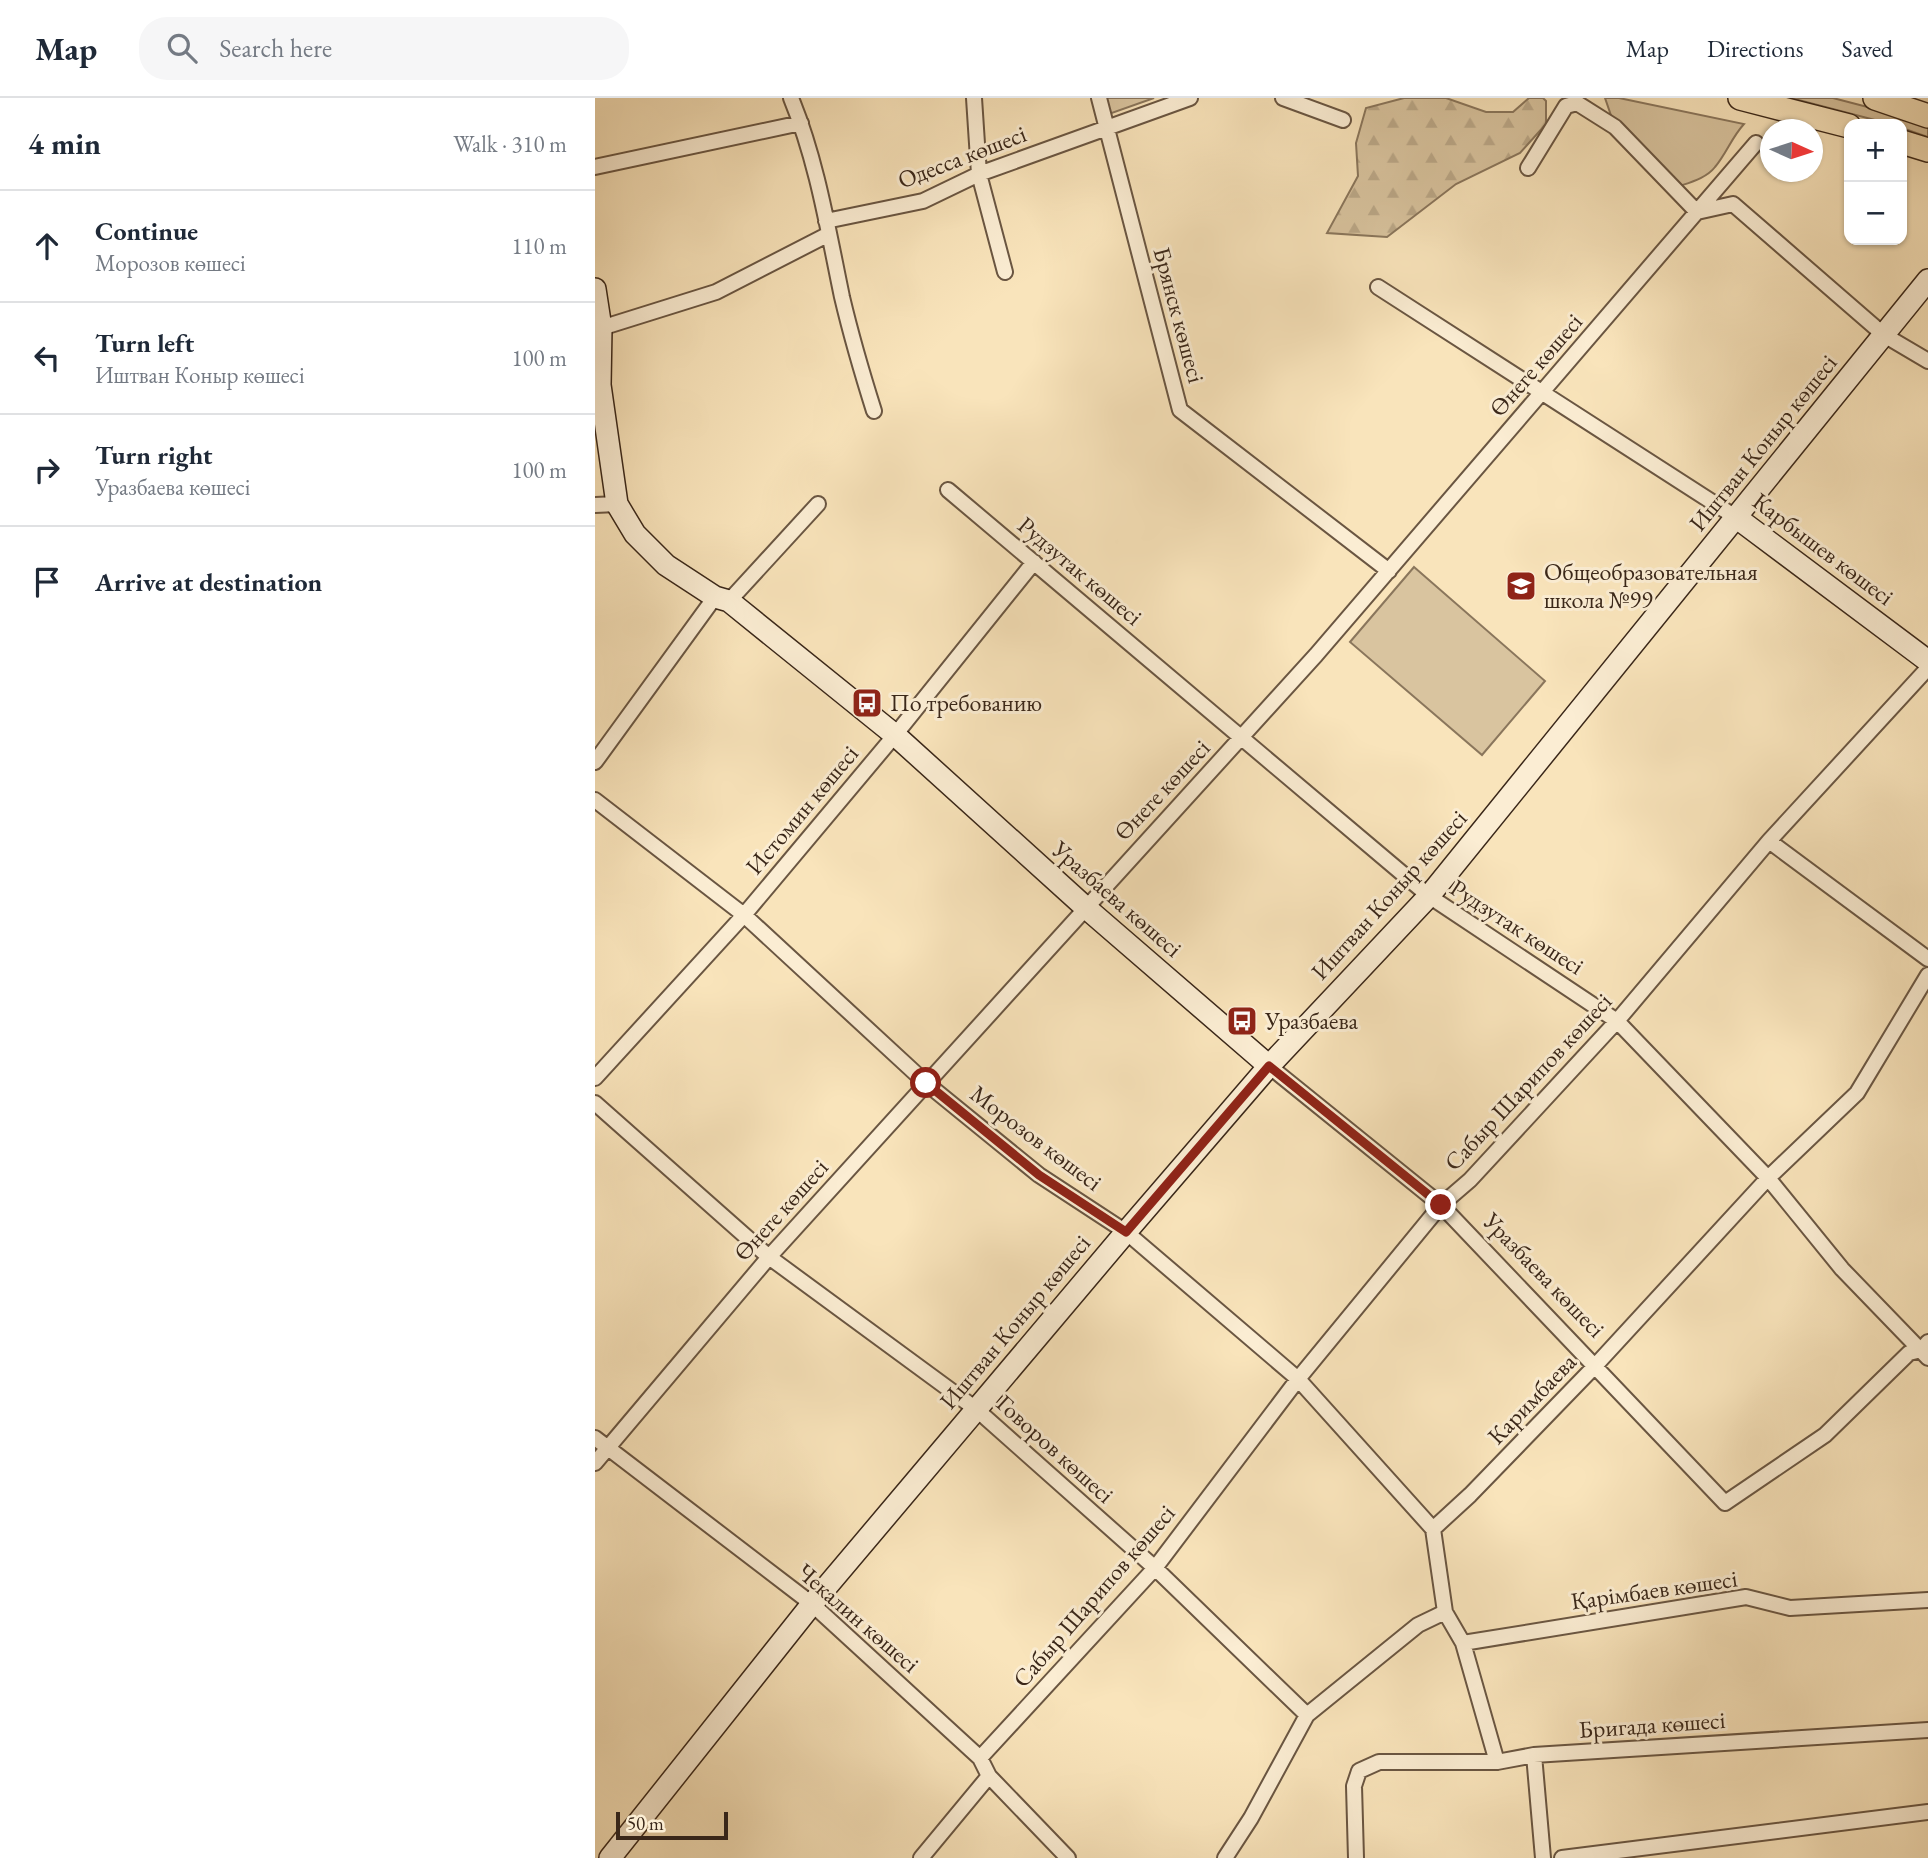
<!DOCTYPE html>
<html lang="en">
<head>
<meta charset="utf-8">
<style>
	:root { --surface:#fff; --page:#f6f6f7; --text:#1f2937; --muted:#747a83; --line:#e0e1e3 }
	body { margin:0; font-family:"EB Garamond",serif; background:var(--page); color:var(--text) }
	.controls { position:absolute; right:21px; top:21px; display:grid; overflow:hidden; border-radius:14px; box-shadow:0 2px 5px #0004 }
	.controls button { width:63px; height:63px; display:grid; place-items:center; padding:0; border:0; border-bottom:2px solid var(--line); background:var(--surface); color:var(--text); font:35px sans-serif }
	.compass { position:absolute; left:1165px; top:21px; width:63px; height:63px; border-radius:50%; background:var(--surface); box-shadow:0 2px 5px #0004; rotate:93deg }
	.scale { position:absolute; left:21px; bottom:18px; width:112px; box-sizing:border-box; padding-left:7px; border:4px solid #3a2719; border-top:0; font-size:19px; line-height:24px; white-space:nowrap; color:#3a2719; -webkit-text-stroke:5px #fbedd3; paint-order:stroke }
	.stop { position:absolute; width:21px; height:21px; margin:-16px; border:5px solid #8f2418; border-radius:50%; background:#fff }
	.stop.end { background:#8f2418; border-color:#fff; box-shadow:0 2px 7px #0008 }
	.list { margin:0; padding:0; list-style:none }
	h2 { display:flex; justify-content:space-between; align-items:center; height:91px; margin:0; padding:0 28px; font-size:30px }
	h2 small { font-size:23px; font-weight:400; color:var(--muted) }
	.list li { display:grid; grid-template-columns:46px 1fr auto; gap:21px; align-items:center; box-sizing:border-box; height:112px; padding:0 28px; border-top:2px solid var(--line) }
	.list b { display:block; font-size:26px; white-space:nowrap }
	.list p { margin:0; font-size:23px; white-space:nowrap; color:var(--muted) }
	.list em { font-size:23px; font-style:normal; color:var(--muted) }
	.icon { flex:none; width:38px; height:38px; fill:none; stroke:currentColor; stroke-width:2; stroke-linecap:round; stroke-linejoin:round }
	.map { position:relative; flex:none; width:1333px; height:1760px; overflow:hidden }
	header { display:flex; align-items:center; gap:42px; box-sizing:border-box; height:98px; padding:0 35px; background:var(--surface); border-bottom:2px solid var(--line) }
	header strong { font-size:33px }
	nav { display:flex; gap:38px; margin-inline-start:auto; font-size:24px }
	.search { width:490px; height:63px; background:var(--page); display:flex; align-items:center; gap:18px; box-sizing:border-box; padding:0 24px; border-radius:28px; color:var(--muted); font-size:26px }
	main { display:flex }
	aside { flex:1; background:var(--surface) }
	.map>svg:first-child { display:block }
	.grass { fill:#d9c49f; stroke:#8a765c; stroke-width:2 }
	.forest { fill:url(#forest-firs); stroke:#8a765c; stroke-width:2 }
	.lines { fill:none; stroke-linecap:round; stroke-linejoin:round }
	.street-casing { stroke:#6a5642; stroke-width:18 }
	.secondary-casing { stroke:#3a2719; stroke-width:24 }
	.primary-casing { stroke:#3a2719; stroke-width:26 }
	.street { stroke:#fbedd3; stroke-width:14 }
	.secondary { stroke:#fbedd3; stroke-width:21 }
	.primary { stroke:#f9e4bb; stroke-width:23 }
	.route { stroke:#8f2418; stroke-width:9 }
	.labels { text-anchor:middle; stroke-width:6; stroke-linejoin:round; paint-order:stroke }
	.street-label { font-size:24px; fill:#3a2719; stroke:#fbedd3 }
	.poi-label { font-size:24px; fill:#3a2719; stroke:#fbedd3; text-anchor:start }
</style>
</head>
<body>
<header>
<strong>Map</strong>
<div class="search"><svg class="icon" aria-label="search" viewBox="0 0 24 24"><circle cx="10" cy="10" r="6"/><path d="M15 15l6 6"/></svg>Search here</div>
<nav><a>Map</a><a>Directions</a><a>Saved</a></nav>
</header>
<main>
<aside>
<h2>4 min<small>Walk · 310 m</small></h2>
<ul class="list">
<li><svg class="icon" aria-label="ahead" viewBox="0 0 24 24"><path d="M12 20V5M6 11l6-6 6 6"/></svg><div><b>Continue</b><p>Морозов көшесі</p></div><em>110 m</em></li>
<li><svg class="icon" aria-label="left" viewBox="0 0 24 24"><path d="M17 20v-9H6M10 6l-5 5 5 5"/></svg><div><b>Turn left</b><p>Иштван Коныр көшесі</p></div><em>100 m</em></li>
<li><svg class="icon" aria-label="right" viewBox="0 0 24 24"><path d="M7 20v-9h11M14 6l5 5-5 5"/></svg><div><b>Turn right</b><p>Уразбаева көшесі</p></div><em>100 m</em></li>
<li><svg class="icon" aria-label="arrive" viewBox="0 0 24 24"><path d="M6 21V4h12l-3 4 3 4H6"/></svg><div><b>Arrive at destination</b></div></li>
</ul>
</aside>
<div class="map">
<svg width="1333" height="1760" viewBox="0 0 1333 1760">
	<defs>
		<pattern id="forest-firs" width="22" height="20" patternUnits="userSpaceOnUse" patternTransform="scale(1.75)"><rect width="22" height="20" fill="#d9c49f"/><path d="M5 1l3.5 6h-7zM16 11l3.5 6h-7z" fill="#bba888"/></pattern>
	</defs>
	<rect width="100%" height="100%" fill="#f9e4bb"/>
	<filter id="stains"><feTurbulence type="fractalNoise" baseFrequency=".00286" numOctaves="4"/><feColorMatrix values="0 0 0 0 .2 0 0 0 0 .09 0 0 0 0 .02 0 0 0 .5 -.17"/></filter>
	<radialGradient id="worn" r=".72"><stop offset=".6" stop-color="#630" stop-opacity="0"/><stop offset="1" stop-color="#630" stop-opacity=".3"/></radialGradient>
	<path class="grass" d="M511,0H559L514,16Z
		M1010,0H1024L1149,26C1137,39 1131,56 1120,69C1111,81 1092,85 1079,90L1020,29Z
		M1196,0H1238L1307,18L1333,28V39L1307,30V26H1295Z
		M819,469L950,583L887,657L755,544Z"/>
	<path class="forest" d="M809,0H851L891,14H918L934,0H948L951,3V26L925,55L861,86L792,139L732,135L763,78L761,45L771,10Z"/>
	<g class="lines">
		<g class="street-casing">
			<path id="street" d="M196,0C222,63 233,132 247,199C256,237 267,275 279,313
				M379,0L384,76L410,174
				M504,0L585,312L794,473
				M688,0L748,22
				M0,69L206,25
				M933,70L971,8L982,5L1020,29L1102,114L1138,106L1289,237L1333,263
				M231,123L328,103L384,76L595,0
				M783,189L1142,420
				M6,230L121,194L234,136
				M353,392L834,798L1022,923L1173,1080L1247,1171L1333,1260
				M0,407L22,406
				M134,503L223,406
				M0,664L120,499
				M0,702L149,817L331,985L444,1077L531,1134L703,1281L838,1431
				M1174,743L1333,861
				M674,968L846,1107L1130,1405L1230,1337L1314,1255L1326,1252L1333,1244
				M0,980L149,817L300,637L439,464
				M0,1005L174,1159L381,1311L560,1470L712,1617
				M0,1340L217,1506L385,1660L394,1678L473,1760
				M0,1365L174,1159L721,557L1161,45
				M838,1431L875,1397L1000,1268L1173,1080L1262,995L1333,877
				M838,1431L850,1514L868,1545L1151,1499L1195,1510L1333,1502
				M868,1545L902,1664
				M939,1657L948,1760
				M385,1660L560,1470L703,1281L846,1107L875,1082L1022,923L1174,743L1333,570
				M326,1760L394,1678
				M630,1760L656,1720L712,1617L823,1527L850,1514
				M761,1760L759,1688L764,1673L784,1664H902L939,1657L1333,1632
				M967,1760L1333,1714"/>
		</g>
		<g class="secondary-casing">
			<path id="secondary" d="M0,191L6,230L5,287L22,406L40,436L71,467L120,499L134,503L300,637L490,809L674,968
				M1142,420L1333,563
				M15,1760L217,1506L531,1134L674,968L834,798L1333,182"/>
		</g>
		<g class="primary-casing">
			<path id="primary" d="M1145,0L1254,28
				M1280,0L1333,18
				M1307,44L1333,52"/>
		</g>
		<use href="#street" class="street"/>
		<use href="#secondary" class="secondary"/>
		<use href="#primary" class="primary"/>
	</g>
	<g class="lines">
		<path class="route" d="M331,985L444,1077L531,1134L674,968L846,1107"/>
	</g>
	<defs>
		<g id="school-square" transform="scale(1.575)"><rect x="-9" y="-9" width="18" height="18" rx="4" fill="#8f2418" stroke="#fbedd3"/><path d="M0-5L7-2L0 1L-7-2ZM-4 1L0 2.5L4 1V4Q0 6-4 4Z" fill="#fff"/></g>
		<g id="bus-square" transform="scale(1.575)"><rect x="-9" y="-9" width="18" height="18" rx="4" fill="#8f2418" stroke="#fbedd3"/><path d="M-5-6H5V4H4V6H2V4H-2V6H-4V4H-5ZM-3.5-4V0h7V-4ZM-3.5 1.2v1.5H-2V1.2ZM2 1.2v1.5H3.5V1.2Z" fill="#fff"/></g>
	</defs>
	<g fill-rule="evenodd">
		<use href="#school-square" x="926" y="488"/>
		<use href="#bus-square" x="272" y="605"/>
		<use href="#bus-square" x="647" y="923"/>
	</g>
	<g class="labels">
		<g class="street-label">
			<text transform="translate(367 59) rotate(-21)" y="8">Одесса көшесі</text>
			<text transform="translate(584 217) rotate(75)" y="8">Брянск көшесі</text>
			<text transform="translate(941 267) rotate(-49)" y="8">Өнеге көшесі</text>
			<text transform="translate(1168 345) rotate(-51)" y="8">Иштван Коныр көшесі</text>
			<text transform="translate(1228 451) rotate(37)" y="8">Карбышев көшесі</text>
			<text transform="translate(485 473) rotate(40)" y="8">Рудзутак көшесі</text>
			<text transform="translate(567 692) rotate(-47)" y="8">Өнеге көшесі</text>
			<text transform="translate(207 712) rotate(-50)" y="8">Истомин көшесі</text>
			<text transform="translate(794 797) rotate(-48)" y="8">Иштван Коныр көшесі</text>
			<text transform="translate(522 801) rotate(41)" y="8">Уразбаева көшесі</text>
			<text transform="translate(922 829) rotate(33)" y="8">Рудзутак көшесі</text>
			<text transform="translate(933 984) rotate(-47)" y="8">Сабыр Шарипов көшесі</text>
			<text transform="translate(441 1040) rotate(37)" y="8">Морозов көшесі</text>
			<text transform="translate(186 1112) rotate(-48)" y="8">Өнеге көшесі</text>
			<text transform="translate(949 1177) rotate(46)" y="8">Уразбаева көшесі</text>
			<text transform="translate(420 1224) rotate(-50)" y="8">Иштван Коныр көшесі</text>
			<text transform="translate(937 1301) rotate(-46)" y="8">Каримбаева</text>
			<text transform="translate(460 1351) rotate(42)" y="8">Говоров көшесі</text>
			<text transform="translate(1059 1492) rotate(-8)" y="8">Қарімбаев көшесі</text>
			<text transform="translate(499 1498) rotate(-49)" y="8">Сабыр Шарипов көшесі</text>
			<text transform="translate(263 1520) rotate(41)" y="8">Чекалин көшесі</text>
			<text transform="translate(1057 1627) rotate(-4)" y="8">Бригада көшесі</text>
		</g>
		<g class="poi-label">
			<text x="949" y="482">Общеобразовательная<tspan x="949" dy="28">школа №99</tspan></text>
			<text x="295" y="613">По требованию</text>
			<text x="670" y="931">Уразбаева</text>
		</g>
	</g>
	<rect width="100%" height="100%" filter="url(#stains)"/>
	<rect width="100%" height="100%" fill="url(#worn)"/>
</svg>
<div class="controls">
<button>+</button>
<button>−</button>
</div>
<svg class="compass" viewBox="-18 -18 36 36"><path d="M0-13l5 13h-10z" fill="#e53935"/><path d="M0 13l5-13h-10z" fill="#747a83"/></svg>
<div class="scale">50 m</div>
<div class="stop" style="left:331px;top:985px"></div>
<div class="stop end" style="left:846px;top:1107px"></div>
</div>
</main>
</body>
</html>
